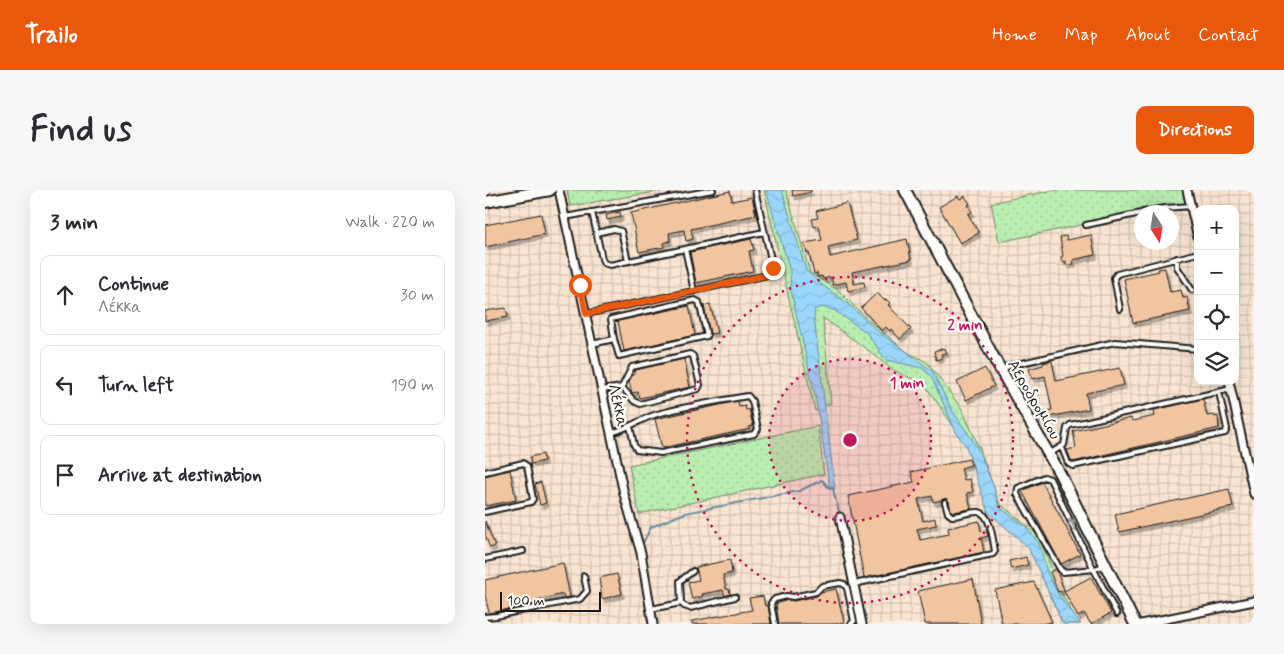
<!DOCTYPE html>
<html lang="en">
<head>
<meta charset="utf-8">
<style>
	:root { --surface:#fff; --page:#f7f7f7; --text:#2b2b33; --muted:#7c7c81; --line:#e1e1e2; --accent:#ea580c }
	body { margin:0; font-family:Mynerve,sans-serif; background:var(--page); color:var(--text) }
	.controls { position:absolute; right:15px; top:15px; display:grid; overflow:hidden; border-radius:10px; box-shadow:0 5px 20px #0002 }
	.controls button { width:45px; height:45px; display:grid; place-items:center; padding:0; border:0; border-bottom:1px solid var(--line); background:var(--surface); color:var(--text); font:25px sans-serif }
	.compass { position:absolute; left:649px; top:15px; width:45px; height:45px; border-radius:50%; background:var(--surface); box-shadow:0 5px 20px #0002; rotate:168deg }
	.scale { position:absolute; left:15px; bottom:12px; width:101px; box-sizing:border-box; padding-left:5px; border:2px solid #1c1c1c; border-top:0; font-size:14px; line-height:18px; white-space:nowrap; color:#1c1c1c; -webkit-text-stroke:4px #fdfcf7; paint-order:stroke }
	.stop { position:absolute; width:15px; height:15px; margin:-11px; border:4px solid #ea580c; border-radius:50%; background:#fff }
	.stop.end { background:#ea580c; border-color:#fff; box-shadow:0 1px 5px #0008 }
	.list { margin:0; padding:0; list-style:none }
	h2 { display:flex; justify-content:space-between; align-items:center; height:65px; margin:0; padding:0 20px; font-size:21px }
	h2 small { font-size:16px; font-weight:400; color:var(--muted) }
	.list li { display:grid; grid-template-columns:32px 1fr auto; gap:15px; align-items:center; box-sizing:border-box; height:80px; margin:0 10px 10px; padding:0 10px; border:1px solid var(--line); border-radius:10px }
	.list b { display:block; font-size:19px; white-space:nowrap }
	.list p { margin:0; font-size:16px; white-space:nowrap; color:var(--muted) }
	.list em { font-size:16px; font-style:normal; color:var(--muted) }
	.icon { flex:none; width:28px; height:28px; fill:none; stroke:currentColor; stroke-width:2; stroke-linecap:round; stroke-linejoin:round }
	.map { position:relative; flex:none; width:769px; height:434px; overflow:hidden; border-radius:10px }
	header { display:flex; align-items:center; gap:30px; box-sizing:border-box; height:70px; padding:0 25px; background:var(--accent); color:#fff }
	header strong { font-size:24px }
	nav { display:flex; gap:28px; margin-inline-start:auto; font-size:18px }
	.intro { display:flex; align-items:center; justify-content:space-between; box-sizing:border-box; height:120px; padding:0 30px }
	h1 { margin:0; font-size:35px }
	.button { padding:12px 22px; border-radius:10px; background:var(--accent); color:#fff; font-size:18px; font-weight:700 }
	main { display:flex; gap:30px; padding:0 30px }
	aside { flex:1; background:var(--surface); border-radius:10px; box-shadow:0 5px 20px #0002 }
	.map>svg:first-child { display:block }
	.industrial { fill:url(#industrial-grid); fill-rule:evenodd }
	.grass { fill:url(#grass-dots); stroke:#6a8566 }
	.water { fill:url(#water-waves); stroke:#688ca2 }
	.lines { fill:none; stroke-linecap:round; stroke-linejoin:round }
	.stream { stroke:#688ca2; stroke-width:2 }
	.building { fill:#f1c5a0; stroke:#1c1c1c; filter:url(#shadow) }
	.lane-casing { stroke:#1c1c1c; stroke-width:8 }
	.street-casing { stroke:#1c1c1c; stroke-width:11 }
	.secondary-casing { stroke:#1c1c1c; stroke-width:14 }
	.lane { stroke:#fdfcf7; stroke-width:4 }
	.street { stroke:#fdfcf7; stroke-width:7 }
	.secondary { stroke:#fdfcf7; stroke-width:10 }
	.oneway { stroke:#989794 }
	.route { stroke:#ea580c; stroke-width:6 }
	.ring { fill:none; stroke:#c2185b; stroke-width:2.5; stroke-dasharray:2.5 5 }
	.labels { text-anchor:middle; stroke-width:4.5; stroke-linejoin:round; paint-order:stroke }
	.street-label { font-size:16px; fill:#1c1c1c; stroke:#fdfcf7 }
	.centre { fill:#c2185b; stroke:#fdfcf7; stroke-width:2.5 }
	.ring-label { font-size:15px; text-anchor:middle; font-weight:bold; fill:#c2185b; stroke:#fdfcf7; stroke-width:4.5; stroke-linejoin:round; paint-order:stroke }
</style>
</head>
<body>
<header>
<strong>Trailo</strong>
<nav><a>Home</a><a>Map</a><a>About</a><a>Contact</a></nav>
</header>
<div class="intro"><h1>Find us</h1><a class="button">Directions</a></div>
<main>
<aside>
<h2>3 min<small>Walk · 220 m</small></h2>
<ul class="list">
<li><svg class="icon" aria-label="ahead" viewBox="0 0 24 24"><path d="M12 20V5M6 11l6-6 6 6"/></svg><div><b>Continue</b><p>Λέκκα</p></div><em>30 m</em></li>
<li><svg class="icon" aria-label="left" viewBox="0 0 24 24"><path d="M17 20v-9H6M10 6l-5 5 5 5"/></svg><div><b>Turn left</b></div><em>190 m</em></li>
<li><svg class="icon" aria-label="arrive" viewBox="0 0 24 24"><path d="M6 21V4h12l-3 4 3 4H6"/></svg><div><b>Arrive at destination</b></div></li>
</ul>
</aside>
<div class="map">
<svg width="769" height="434" viewBox="0 0 769 434">
	<defs>
		<pattern id="industrial-grid" width="8" height="8" patternUnits="userSpaceOnUse" patternTransform="scale(1.25)"><rect width="8" height="8" fill="#f8e4d1"/><path d="M0 4h8M4 0v8" fill="none" stroke="#d4c3b3"/></pattern>
		<pattern id="grass-dots" width="8" height="8" patternUnits="userSpaceOnUse" patternTransform="scale(1.25)"><rect width="8" height="8" fill="#b9eeb0"/><path d="M2 2h.1M6 6h.1" fill="none" stroke="#9ecc97" stroke-width="1.8" stroke-linecap="round"/></pattern>
		<pattern id="water-waves" width="16" height="10" patternUnits="userSpaceOnUse" patternTransform="scale(1.25)"><rect width="16" height="10" fill="#9bd7fc"/><path d="M0 5q4-4 8 0t8 0" fill="none" stroke="#85b8d7"/></pattern>
		<filter id="shadow"><feDropShadow dx="2.5" dy="4" stdDeviation="0" flood-color="#0004"/></filter>
	</defs>
	<rect width="100%" height="100%" fill="#fbf1e6"/>
	<filter id="ink" filterUnits="userSpaceOnUse"><feTurbulence type="fractalNoise" baseFrequency=".02" numOctaves="2"/><feDisplacementMap in="SourceGraphic" scale="10" xChannelSelector="R" yChannelSelector="G"/><feConvolveMatrix kernelMatrix="1 2 1 2 8 2 1 2 1" color-interpolation-filters="sRGB"/></filter>
	<g filter="url(#ink)">
		<path class="industrial" d="M0,0H769V434H0ZM713,19H750V191H713ZM656,22H686V52H656Z"/>
		<path class="grass" d="M82,0H182L85,16Z
			M279,0H301L325,83L352,99L383,130L422,162L442,172L477,219L495,259L514,313L553,345L579,408L594,434H578L543,355L502,316L485,260L440,195L406,179L387,163L338,128L346,213L330,221Z
			M569,0H699L702,13L514,52L506,13Z
			M333,236L339,284L154,324L144,275Z"/>
		<path class="water" d="M281,0H297L321,80L333,92L361,112L396,144L413,155L447,181L468,222L491,255L509,297L514,317L540,336L554,353L562,382L574,406L596,434H578L543,357L503,322L481,256L472,244L446,186L437,178L401,170L381,142L349,120L337,117L330,119L329,128L350,299H345L331,210L306,101L305,81Z"/>
		<g class="lines">
			<path class="stream" d="M347,296L355,325
				M158,353L166,337L200,323L314,301L337,290L345,299V297
				M366,399L367,414"/>
		</g>
		<path class="building" d="M307,0H326V2L308,6Z
			M245,1L247,11L267,7L271,25L206,39L208,49L201,51L199,40L184,43L185,51L179,53V57L154,62L146,23Z
			M473,6L475,9L480,6L485,14L483,15L487,22L483,24L494,43L475,53L454,17Z
			M362,13L372,50L343,57L345,67L422,49L426,70L367,82L369,94L379,92L380,97L363,101L361,92L348,95L346,87L338,89L337,86L333,87L332,83L329,84L324,63H322L319,53L337,50L334,36L329,37L327,29L333,28L331,21Z
			M135,22L136,27L122,30L121,25Z
			M56,24L60,44L0,57V35Z
			M606,45L610,65L588,70L589,74L581,75V71L577,72L576,67L578,66L575,47L581,46L582,50Z
			M266,49L269,60L264,61L268,81L211,93L205,62Z
			M680,78L685,102L696,100L698,108L702,107L705,121L648,133L639,89L674,81L673,79Z
			M392,103L400,111L401,109L405,113L403,115L426,139L415,149L406,139L405,141L401,137L397,141L376,118Z
			M225,114L232,143L225,144L219,116Z
			M204,116L210,145L139,161L133,131Z
			M21,118L23,127L0,131V121Z
			M460,158L462,163L456,164L457,168L451,170L449,161Z
			M199,169L205,197L155,208L153,202L147,203L144,191L147,186L149,185L150,180Z
			M567,171L571,191L635,178L639,195L601,203L604,219L553,229L552,223L567,220L560,186L547,189L544,179L558,175V173Z
			M500,178L509,196L481,210L472,192Z
			M718,209L722,226L729,225L730,227L733,226L734,238L588,272L586,270L582,260L591,258L588,241L646,228L647,231L670,226L669,220Z
			M253,211L254,217L260,216L261,220L264,219L268,236L264,237L265,239L177,258L170,229Z
			M58,264L59,271L46,274L45,267Z
			M484,269L486,275L476,278L479,290L485,289L488,302L482,303L486,319L468,322L466,321L464,311L461,309L448,312L447,306L433,309L438,331L450,328L451,335L432,339L435,350L464,344L463,338L494,331L496,341L501,340L503,346L496,348L499,362L379,388L363,306L429,292L426,282Z
			M25,280L31,310L0,316V286Z
			M56,292L61,313L55,315L50,294Z
			M557,292L595,364L576,374L537,301Z
			M744,299L748,317L634,342L630,324Z
			M0,331L10,356L5,358L0,345Z
			M541,367L543,375L526,379L524,371Z
			M245,370L247,383L238,385L241,399H244L245,404L240,406L238,400L217,404L218,406L207,409L203,392L214,390L211,377Z
			M78,373L85,407L79,408L78,404L49,411L50,414L4,423L0,405V390Z
			M571,379L579,400L573,402L565,382Z
			M132,384L137,404L117,409L114,388Z
			M606,387L626,423L606,434L599,423L593,427L579,401Z
			M488,389L496,434H440L433,401Z
			M549,392L567,432L556,434H517L510,400Z
			M351,399L359,432L351,434H294L291,414L303,410L309,411L332,406L336,402Z
			M278,406L280,416L283,415L286,434H207V431L267,420L264,408Z"/>
		<g class="lines">
			<g class="lane-casing">
				<path id="lane" d="M107,22L117,69L119,73L125,75L200,59L209,101
					M658,22L680,18L706,16
					M80,27L228,0
					M601,35L656,23
					M111,43L129,39L136,41L143,71
					M200,59L279,42
					M692,68V77L707,100
					M635,119L629,88L632,84L713,63
					M101,124L283,85L288,78L270,0
					M107,154L129,149L134,166L222,146L214,112L210,110L126,129L129,149
					M517,181L523,176L630,152L713,159
					M117,200L137,197L149,211L155,214L213,199L215,195L208,166L205,164L147,177L137,197
					M126,243C142,239 156,229 172,224C202,216 233,211 263,206L267,211L273,239L269,244L176,263L152,260L149,255L145,236
					M577,258L583,273L588,276L740,243L742,239L734,202
					M564,264L579,255L582,238L585,235L746,199
					M0,282L38,273L42,276L48,309L46,312L0,322
					M0,369L38,361
					M620,375L610,379L578,382L575,379L532,304L533,298L559,287L565,289C587,334 608,380 632,424
					M369,394L508,364L510,361C508,352 506,324 494,322C486,321 476,326 467,326L463,323L460,312
					M196,413L195,391L208,381
					M166,419L196,413L199,416L205,418L250,407
					M0,427L11,426L95,409L102,401L99,386
					M290,434L286,413L290,409L302,406L308,407L331,402L337,396L355,393L359,394L362,398L369,431L366,434"/>
			</g>
			<g class="street-casing">
				<path id="street" d="M74,0L139,304L156,363L168,434
					M702,0L713,48
					M744,191L769,304
					M355,327L377,434
					M656,434L769,411"/>
			</g>
			<g class="secondary-casing">
				<path id="secondary" d="M420,0L510,170L575,284L650,434
					M0,12L65,0"/>
			</g>
			<use href="#lane" class="lane"/>
			<use href="#street" class="street"/>
			<use href="#secondary" class="secondary"/>
		</g>
		<defs><path id="oneway-shaft" d="M-6 0H5M1.5-3L5.5 0L1.5 3" fill="none" stroke-width="1.6" stroke-linecap="round" stroke-linejoin="round" transform="scale(1.25)"/></defs>
		<use class="oneway" href="#oneway-shaft" transform="translate(588 335) rotate(-117)"/>
	</g>
	<g class="lines" filter="url(#ink)">
		<path class="route" d="M95,95L101,124L283,85L288,78"/>
	</g>
	<circle cx="365" cy="250" r="81" fill="#c2185b" fill-opacity=".12"/>
	<g class="ring">
		<circle cx="365" cy="250" r="81"/>
		<circle cx="365" cy="250" r="163"/>
	</g>
	<g class="labels">
		<g class="street-label">
			<text transform="translate(550 209) rotate(60)" y="6">Αεροδρομίου</text>
			<text transform="translate(134 215) rotate(78)" y="6">Λέκκα</text>
		</g>
	</g>
	<circle cx="365" cy="250" r="8" class="centre"/>
	<g class="ring-label">
		<text x="480" y="140">2 min</text>
		<text x="422" y="198">1 min</text>
	</g>
</svg>
<div class="controls">
<button>+</button>
<button>−</button>
<button><svg class="icon" aria-label="locate" viewBox="0 0 24 24"><circle cx="12" cy="12" r="6"/><path d="M12 2v4M12 18v4M2 12h4M18 12h4"/></svg></button>
<button><svg class="icon" aria-label="layers" viewBox="0 0 24 24"><path d="M12 4l9 5-9 5-9-5zM3 14l9 5 9-5"/></svg></button>
</div>
<svg class="compass" viewBox="-18 -18 36 36"><path d="M0-13l5 13h-10z" fill="#e53935"/><path d="M0 13l5-13h-10z" fill="#7c7c81"/></svg>
<div class="scale">100 m</div>
<div class="stop" style="left:95px;top:95px"></div>
<div class="stop end" style="left:288px;top:78px"></div>
</div>
</main>
</body>
</html>
